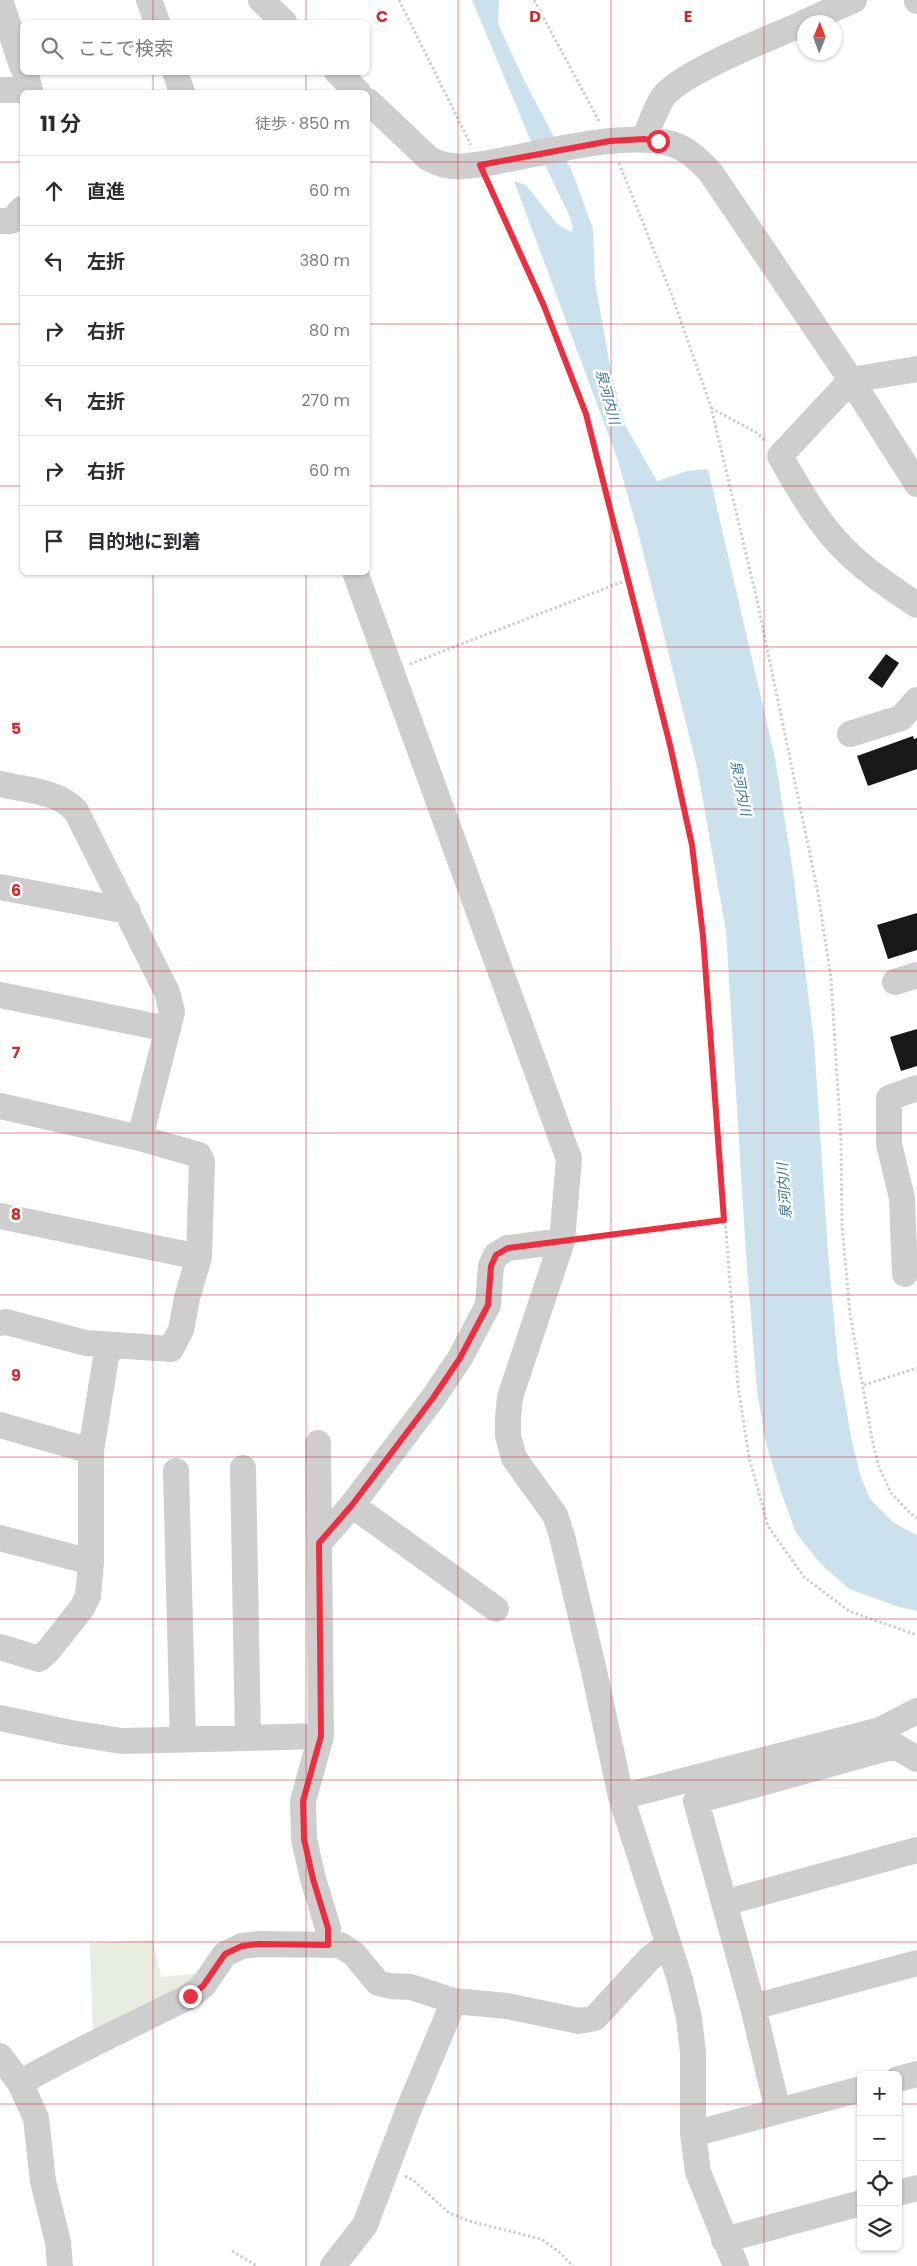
<!DOCTYPE html>
<html lang="ja">
<head>
<meta charset="utf-8">
<style>
	:root { --surface:#fff; --page:#f7f7f7; --text:#2b2b33; --muted:#7c7c81; --line:#e1e1e2 }
	body { margin:0; font-family:Poppins,"Noto Sans JP",sans-serif; background:var(--page); color:var(--text) }
	.controls { position:absolute; right:15px; bottom:15px; display:grid; overflow:hidden; border-radius:8px; box-shadow:0 1px 4px #0004 }
	.controls button { width:45px; height:45px; display:grid; place-items:center; padding:0; border:0; border-bottom:1px solid var(--line); background:var(--surface); color:var(--text); font:25px sans-serif }
	.compass { position:absolute; left:797px; top:15px; width:45px; height:45px; border-radius:50%; background:var(--surface); box-shadow:0 1px 4px #0004; rotate:1deg }
	.stop { position:absolute; width:15px; height:15px; margin:-11px; border:4px solid #ed2e41; border-radius:50%; background:#fff }
	.stop.end { background:#ed2e41; border-color:#fff; box-shadow:0 1px 5px #0008 }
	.list { margin:0; padding:0; list-style:none }
	h2 { display:flex; justify-content:space-between; align-items:center; height:65px; margin:0; padding:0 20px; font-size:21px }
	h2 small { font-size:16px; font-weight:400; color:var(--muted) }
	.list li { display:grid; grid-template-columns:32px 1fr auto; gap:15px; align-items:center; box-sizing:border-box; height:70px; padding:0 20px; border-top:1px solid var(--line) }
	.list b { display:block; font-size:19px; white-space:nowrap }
	.list em { font-size:16px; font-style:normal; color:var(--muted) }
	.icon { flex:none; width:28px; height:28px; fill:none; stroke:currentColor; stroke-width:2; stroke-linecap:round; stroke-linejoin:round }
	.map { position:relative; flex:none; width:917px; height:2266px; overflow:hidden }
	.search { position:absolute; background:var(--surface); box-shadow:0 1px 4px #0004; left:20px; top:20px; width:350px; height:55px; display:flex; align-items:center; gap:12px; box-sizing:border-box; padding:0 18px; border-radius:8px; color:var(--muted); font-size:19px }
	.panel { position:absolute; background:var(--surface); box-shadow:0 1px 4px #0004; left:20px; top:90px; width:350px; height:485px; border-radius:8px }
	.map>svg:first-child { display:block }
	.green { fill:#e8eedf }
	.water { fill:#cbe2ee }
	.building { fill:#181818 }
	.lines { fill:none; stroke-linecap:round; stroke-linejoin:round }
	.path { stroke:#cecece; stroke-width:3; stroke-dasharray:2.5 2.5; stroke-linecap:butt }
	.minor { stroke:#cecece; stroke-width:26 }
	.route { stroke:#ed2e41; stroke-width:6 }
	.grid { fill:none; stroke:#d62828; stroke-width:1; stroke-opacity:0.55 }
	.labels { text-anchor:middle; stroke-width:5; stroke-linejoin:round; paint-order:stroke }
	.water-label { font-size:14px; font-style:italic; fill:#3a7698; stroke:#fff }
	.grid-label { font-size:16px; text-anchor:middle; font-weight:bold; fill:#d62828; stroke:#fff; stroke-width:5; stroke-linejoin:round; paint-order:stroke }
</style>
</head>
<body>
<div class="map">
<svg width="917" height="2266" viewBox="0 0 917 2266">
	<rect width="100%" height="100%" fill="#fff"/>
	<path class="green" d="M153,1940L161,1977L202,1973L194,1984L93,2038L90,1943Z"/>
	<path class="water" d="M472,0H499L498,24L524,80L572,171L593,229L595,282L612,377L625,425L657,481L687,471L708,469L775,758L792,865L814,1040L828,1253L838,1362L852,1442L861,1477L870,1499L894,1523L917,1535V1611L899,1607L849,1589L820,1563L796,1533L781,1492L766,1444L757,1391L746,1254L726,931L697,767L638,532L617,458L514,181L526,185L558,225L571,232L573,229L570,217L544,163L530,139Z"/>
	<path class="building" d="M886,654L899,663L882,688L868,678Z
		M913,736L914,739L917,738V769L868,786L857,756Z
		M917,913V950L888,959L877,925Z
		M917,1029V1066L901,1071L890,1037Z"/>
	<g class="lines">
		<path class="path" d="M399,0L471,145
			M534,0L599,121
			M619,163L671,293L711,407L757,600L818,893L831,978L841,1141L842,1225L850,1314L872,1439L879,1467L891,1493L911,1514L917,1518
			M489,185L544,306L585,414L670,745L692,845L703,936L738,1386L749,1457L768,1526L804,1577L849,1611L917,1635
			M711,408L757,433L765,441
			M410,664L627,580
			M585,1238L724,1220
			M864,1385L917,1368
			M405,2176L413,2180L449,2213L469,2221L541,2239L558,2251L573,2266
			M232,2251L257,2266"/>
		<path class="minor" d="M0,0L22,66
			M149,0L157,22
			M261,0L284,22
			M917,0V1
			M805,22L854,0
			M175,72L182,92
			M337,72L358,92
			M0,90H30L25,72
			M368,101L428,158C449,171 471,166 494,162C543,153 625,130 672,144C688,149 700,161 711,173L851,380L917,484
			M644,139C650,126 655,109 663,97C681,72 773,37 804,23
			M0,221H11L22,209
			M917,369L851,380L780,456C799,489 818,524 846,551C867,572 892,588 917,605
			M355,572L569,1159L562,1241L510,1397L508,1418V1436L514,1458L555,1515L562,1536L594,1671L621,1797L680,1980L689,2018L693,2052V2134L698,2172L736,2266
			M850,734L901,718L917,700
			M0,784C25,790 59,791 76,811L167,992L172,1012L140,1138
			M0,887L128,911
			M895,982L917,975
			M0,995L168,1029
			M0,1106L140,1138L199,1155L202,1161L199,1257L187,1298L181,1330L171,1349L86,1343L6,1322L0,1323
			M0,1216L199,1257
			M905,1274L902,1198L889,1144V1098L917,1088
			M0,1425L91,1451
			M243,1468L248,1738
			M176,1471L183,1740
			M352,1505L496,1609
			M0,1538L91,1562
			M319,1543L352,1505L433,1398L460,1358L488,1305L491,1266L496,1255L508,1248L562,1241
			M0,1647L39,1659L48,1651L82,1608L88,1596L91,1562V1451L106,1357L112,1345
			M0,1718L71,1733L122,1741L321,1736L318,1443
			M321,1736L303,1801L304,1839L313,1879L328,1928V1945
			M621,1797L880,1730L917,1711
			M724,1903L917,1850
			M753,2007L917,1963
			M0,2056L20,2083L36,2118L43,2181L58,2242L60,2266
			M898,2079L917,2074
			M20,2083C75,2051 133,2025 190,1996L203,1986L225,1954L242,1946L258,1944L340,1945L354,1954L378,1983L390,1986L411,1987L454,2001L507,2006L579,2021L595,2018L650,1958L669,1945
			M778,2111L753,2007L696,1801L895,1746L917,1759
			M693,2134L861,2089
			M898,2193L917,2188
			M724,2240L861,2203
			M333,2266L365,2225L408,2111L454,2001"/>
	</g>
	<g class="lines">
		<path class="route" d="M190,1996L203,1986L225,1954L242,1946L258,1944L328,1945V1928L313,1879L304,1839L303,1801L321,1736L319,1543L352,1505L433,1398L460,1358L488,1305L491,1266L496,1255L508,1248L724,1220L703,936L692,845L670,745L586,414L544,306L480,165L610,141L644,139L658,141"/>
	</g>
	<path class="grid" d="M153,0V22M306,0V22M458,0V2266M611,0V2266M764,0V2266M153,72V92M306,72V92M0,162H22M368,162H917M0,324H22M368,324H917M0,486H22M368,486H917M153,572V2266M306,572V2266M0,647H917M0,809H917M0,971H917M0,1133H917M0,1295H917M0,1457H917M0,1619H917M0,1780H917M0,1942H917M0,2104H861M898,2104H917"/>
	<g class="labels">
		<g class="water-label">
			<text transform="translate(608 397) rotate(75)" y="5">泉河内川</text>
			<text transform="translate(741 788) rotate(79)" y="5">泉河内川</text>
			<text transform="translate(784 1191) rotate(-94)" y="5">泉河内川</text>
		</g>
	</g>
	<g class="grid-label">
		<text x="382" y="22">C</text>
		<text x="535" y="22">D</text>
		<text x="688" y="22">E</text>
		<text x="16" y="734">5</text>
		<text x="16" y="896">6</text>
		<text x="16" y="1058">7</text>
		<text x="16" y="1220">8</text>
		<text x="16" y="1381">9</text>
	</g>
</svg>
<div class="controls">
<button>+</button>
<button>−</button>
<button><svg class="icon" aria-label="locate" viewBox="0 0 24 24"><circle cx="12" cy="12" r="6"/><path d="M12 2v4M12 18v4M2 12h4M18 12h4"/></svg></button>
<button><svg class="icon" aria-label="layers" viewBox="0 0 24 24"><path d="M12 4l9 5-9 5-9-5zM3 14l9 5 9-5"/></svg></button>
</div>
<svg class="compass" viewBox="-18 -18 36 36"><path d="M0-13l5 13h-10z" fill="#e53935"/><path d="M0 13l5-13h-10z" fill="#7c7c81"/></svg>
<div class="stop" style="left:658px;top:141px"></div>
<div class="stop end" style="left:190px;top:1996px"></div>
<div class="search"><svg class="icon" aria-label="search" viewBox="0 0 24 24"><circle cx="10" cy="10" r="6"/><path d="M15 15l6 6"/></svg>ここで検索</div>
<section class="panel">
<h2>11 分<small>徒歩 · 850 m</small></h2>
<ul class="list">
<li><svg class="icon" aria-label="ahead" viewBox="0 0 24 24"><path d="M12 20V5M6 11l6-6 6 6"/></svg><div><b>直進</b></div><em>60 m</em></li>
<li><svg class="icon" aria-label="left" viewBox="0 0 24 24"><path d="M17 20v-9H6M10 6l-5 5 5 5"/></svg><div><b>左折</b></div><em>380 m</em></li>
<li><svg class="icon" aria-label="right" viewBox="0 0 24 24"><path d="M7 20v-9h11M14 6l5 5-5 5"/></svg><div><b>右折</b></div><em>80 m</em></li>
<li><svg class="icon" aria-label="left" viewBox="0 0 24 24"><path d="M17 20v-9H6M10 6l-5 5 5 5"/></svg><div><b>左折</b></div><em>270 m</em></li>
<li><svg class="icon" aria-label="right" viewBox="0 0 24 24"><path d="M7 20v-9h11M14 6l5 5-5 5"/></svg><div><b>右折</b></div><em>60 m</em></li>
<li><svg class="icon" aria-label="arrive" viewBox="0 0 24 24"><path d="M6 21V4h12l-3 4 3 4H6"/></svg><div><b>目的地に到着</b></div></li>
</ul>
</section>
</div>
</body>
</html>
